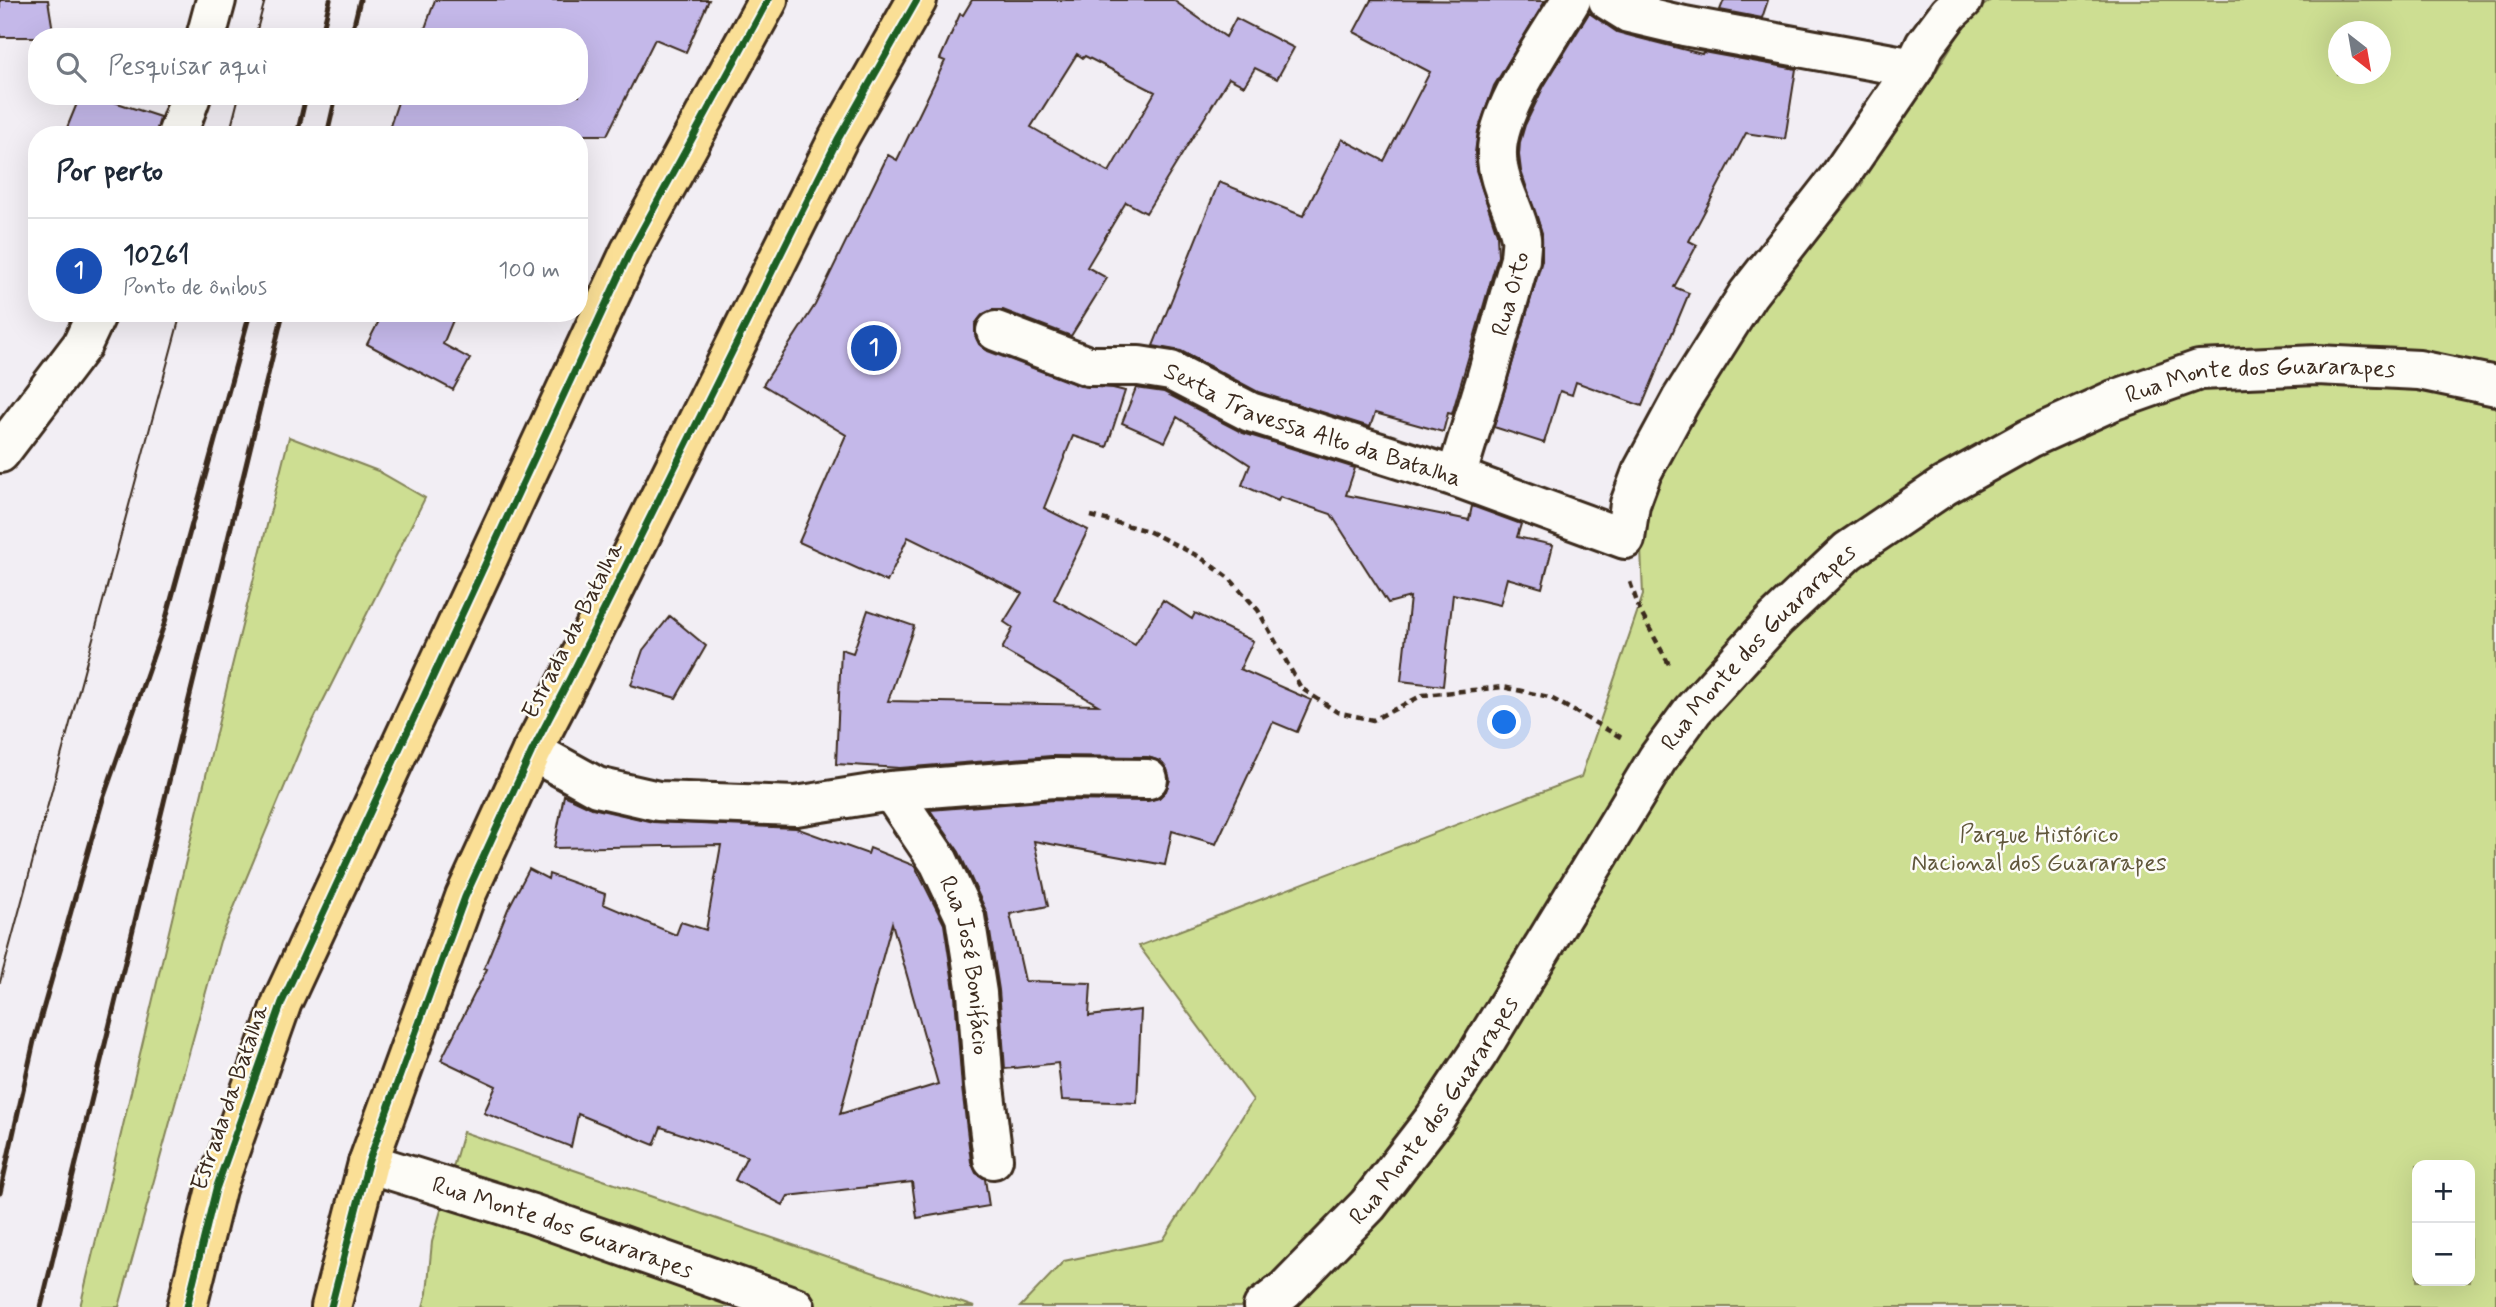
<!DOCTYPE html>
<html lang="pt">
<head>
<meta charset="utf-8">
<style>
	:root { --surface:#fff; --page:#f6f6f7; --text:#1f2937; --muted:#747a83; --line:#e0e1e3; --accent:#c8321e }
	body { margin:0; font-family:Mynerve,sans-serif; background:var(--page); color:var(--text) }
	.controls { position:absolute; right:21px; bottom:21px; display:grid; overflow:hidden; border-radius:14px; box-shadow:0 7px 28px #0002 }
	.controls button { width:63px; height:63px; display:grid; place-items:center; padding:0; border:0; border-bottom:2px solid var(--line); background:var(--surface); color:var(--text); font:35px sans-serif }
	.compass { position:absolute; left:2328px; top:21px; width:63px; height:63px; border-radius:50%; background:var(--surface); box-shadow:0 7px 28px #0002; rotate:149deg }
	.you { position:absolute; left:1505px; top:723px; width:24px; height:24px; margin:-18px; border:5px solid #fff; border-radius:50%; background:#1a73e8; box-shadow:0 0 0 10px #1a73e833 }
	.badge { display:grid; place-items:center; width:46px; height:46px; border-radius:50%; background:var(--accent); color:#fff; font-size:23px; font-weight:700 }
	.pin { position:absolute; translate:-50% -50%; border:4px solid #fff; box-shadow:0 2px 7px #0006 }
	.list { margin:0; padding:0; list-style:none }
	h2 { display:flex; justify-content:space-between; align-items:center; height:91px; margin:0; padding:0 28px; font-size:30px }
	h2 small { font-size:23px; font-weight:400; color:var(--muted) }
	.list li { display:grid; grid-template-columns:46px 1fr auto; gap:21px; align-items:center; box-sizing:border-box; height:105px; padding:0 28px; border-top:2px solid var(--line) }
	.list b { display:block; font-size:26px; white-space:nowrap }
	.list p { margin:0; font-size:23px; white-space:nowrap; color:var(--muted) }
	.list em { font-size:23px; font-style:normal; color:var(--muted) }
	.icon { flex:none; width:38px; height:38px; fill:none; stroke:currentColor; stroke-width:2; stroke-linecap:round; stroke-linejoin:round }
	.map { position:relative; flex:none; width:2496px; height:1307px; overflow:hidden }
	.search { position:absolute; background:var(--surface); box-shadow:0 7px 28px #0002; left:28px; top:28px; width:560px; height:77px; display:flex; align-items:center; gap:18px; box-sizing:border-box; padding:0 24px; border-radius:28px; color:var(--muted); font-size:26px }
	.panel { position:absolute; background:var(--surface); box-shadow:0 7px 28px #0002; left:28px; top:126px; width:560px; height:196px; border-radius:28px }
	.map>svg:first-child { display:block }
	.green { fill:#cdde92; stroke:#848458; stroke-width:2; fill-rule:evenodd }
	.building { fill:#c4b8e9; stroke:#3b2a1e; stroke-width:2; fill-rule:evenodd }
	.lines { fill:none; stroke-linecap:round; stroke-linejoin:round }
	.street-casing { stroke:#3b2a1e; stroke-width:44 }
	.secondary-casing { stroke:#3b2a1e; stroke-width:44 }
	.highway-casing { stroke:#3b2a1e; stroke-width:44 }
	.path { stroke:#3b2a1e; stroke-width:4.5; stroke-dasharray:7 5; stroke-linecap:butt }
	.street { stroke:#fdfcf7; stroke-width:38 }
	.secondary { stroke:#fdfcf7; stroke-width:38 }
	.highway { stroke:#fadf96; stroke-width:38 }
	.tram { stroke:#3b2a1e; stroke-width:2 }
	.rail { stroke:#3b2a1e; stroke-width:5 }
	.cycleway-casing { stroke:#fdfcf7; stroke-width:11 }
	.cycleway { stroke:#1b5e20; stroke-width:7 }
	.labels { text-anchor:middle; stroke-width:5; stroke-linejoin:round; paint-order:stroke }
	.street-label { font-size:24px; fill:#3b2a1e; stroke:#fdfcf7 }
	.park-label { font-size:24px; fill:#60573b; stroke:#fdfcf7 }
</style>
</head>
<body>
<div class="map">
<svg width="2496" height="1307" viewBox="0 0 2496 1307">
	<rect width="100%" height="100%" fill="#f2eef4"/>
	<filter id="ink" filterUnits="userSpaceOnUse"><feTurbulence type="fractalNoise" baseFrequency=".0143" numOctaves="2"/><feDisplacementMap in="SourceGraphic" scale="14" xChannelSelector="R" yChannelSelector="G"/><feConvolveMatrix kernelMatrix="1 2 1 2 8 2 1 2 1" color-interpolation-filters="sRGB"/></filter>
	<g filter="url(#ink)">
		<path class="green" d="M1991,0H2496V1307H1020L1064,1261L1163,1240L1253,1100L1139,946L1581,777L1643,595L1641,548L1658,481L1741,332L1863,183L1867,146L1922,94L1970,16ZM2338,32H2380V74H2338ZM2417,1165H2470V1281H2417Z
			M289,437L378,471L425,498L306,735L220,941L119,1307H80L230,674Z
			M463,1132L974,1307H423L427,1293L432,1242Z"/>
		<path class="building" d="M0,0H48L54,37H0Z
			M435,0H709L686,52L655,39L607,135H387L400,96H579V37H422Z
			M972,0H1173L1226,37L1236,18L1294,48L1277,79L1255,68L1244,86L1229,78L1146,213L1126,202L1087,267L1107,278L1071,336L1003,310H992L983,314L975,324V335L979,344L988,351L1080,386L1113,388L1125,391L1107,447L1073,436L1044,508L1088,530L1054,599L1135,645L1163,600L1192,619L1195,613L1253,641L1240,669L1311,700L1297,732L1273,722L1216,844L1172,831L1165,865L1034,841L1048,906L1010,914L1025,981L1091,983L1089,1016L1141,1010L1137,1103L1062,1100L1058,1063L1005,1069L999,990L987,913L959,852L930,810L1054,800L1148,801L1159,798L1166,791L1170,780L1167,769L1160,761L1148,757L1051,756L900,768L836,764L841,649L853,653L868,610L914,626L888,701L1098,705L1002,649L1013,628L1004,622L1022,593L908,537L887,582L799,542L846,435L763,385L815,305L888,155L897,160L945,61L940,59L960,14L963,15ZM1077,54L1083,58L1085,56L1155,92L1109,172L1031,127Z
			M1371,0L1545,1L1494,86L1478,131L1475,153L1476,170L1497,234L1498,256L1452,414L1448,413L1443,432L1375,413L1370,427L1258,392L1181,351L1153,346L1219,182L1303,216L1342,139L1384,161L1430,72L1354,32Z
			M1724,0H1768L1762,18L1720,10Z
			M1589,13L1617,32L1635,37L1702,54L1703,52L1796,69L1785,139L1746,133L1689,241L1697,245L1674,287L1689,293L1642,406L1576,382L1572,395L1560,391L1544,443L1494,427L1542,260V233L1521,171L1519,155L1520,142L1525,125L1544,86Z
			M80,96H96L160,117L156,135H64Z
			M383,313H456L443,344L470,359L453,390L367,344Z
			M1136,388L1164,392L1243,433L1355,468L1346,495L1469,520L1472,506L1521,524L1517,537L1553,545L1542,588L1507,578L1500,605L1453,594L1443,686L1401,681L1410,597L1388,603L1331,514L1280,497L1278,501L1242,485L1250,465L1177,417L1165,442L1122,423Z
			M670,616L706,646L676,698L631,685L643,650Z
			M564,795L592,808L653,822L796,828L868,854L870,848L915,866L944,924L955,996L962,1088L971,1162L976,1173L985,1179L989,1206L917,1218L912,1182L788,1196L783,1205L735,1180L747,1156L661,1127L654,1145L578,1114L571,1147L484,1113L496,1086L441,1060L487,969L484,968L508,909L529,869L548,879L549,874L605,894L603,904L676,935L681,922L706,930L721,845L554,848ZM892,923L938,1084L840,1114Z"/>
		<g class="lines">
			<g class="street-casing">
				<g id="street">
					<path d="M1608,0L1629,13L1684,26L1914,68"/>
					<path d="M206,37L216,0"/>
					<path d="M177,135L191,96"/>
					<path id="s1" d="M996,331L1088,366H1139L1171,371L1250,412L1456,477L1625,539L1630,504L1642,472L1681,400L1748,294L1838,179L1914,68L1925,45L1949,13L1963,0"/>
					<path d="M0,453L82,345L97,313"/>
					<path id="s2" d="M1456,477L1485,383L1520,259C1520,252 1522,244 1521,238C1516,210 1497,184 1497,155C1495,111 1549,38 1571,0"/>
					<path d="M532,751L597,787L658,801L796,806L891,791L1053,778L1148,779"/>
					<path id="s3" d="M891,791L939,862L965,917L977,993L984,1086L993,1159"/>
				</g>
			</g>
			<g class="secondary-casing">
				<g id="secondary">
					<path id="s4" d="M368,1163L532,1214L795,1307"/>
					<path id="s5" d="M1263,1307L1285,1290L1368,1205L1435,1118L1479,1052L1658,758L1693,710L1776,619L1848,551L1944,486L2030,438L2114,400L2199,370L2317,365L2419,370L2496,386"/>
				</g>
			</g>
			<g class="highway-casing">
				<path id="highway" d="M187,1307L216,1189L282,1002L630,252L768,0
					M331,1307L368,1163L465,897L532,751L569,680L838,139L917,0"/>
			</g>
			<path class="path" d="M1091,516L1148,531L1200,557L1230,579L1258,610L1301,688L1337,712L1373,720L1423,695L1503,687L1549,697L1622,738
				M1630,582L1640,611L1671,668"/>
			<use href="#street" class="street"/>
			<use href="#secondary" class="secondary"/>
			<use href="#highway" class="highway"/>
			<path class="tram" d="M255,37L265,0
				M229,135L239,96
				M0,982L181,313"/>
			<path class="rail" d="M321,37L330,0
				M351,37L360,0
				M297,135L306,96
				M327,135L336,96
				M0,1193L34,1041L103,799L165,622L250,313
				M41,1307L283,313"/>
			<g class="cycleway-casing">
				<path id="cycleway" d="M187,1307L216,1189L282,1002L630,252L768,0
					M331,1307L368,1163L465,897L532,751L569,680L838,139L917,0"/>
			</g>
			<use href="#cycleway" class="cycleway"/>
		</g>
	</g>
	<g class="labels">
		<g class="street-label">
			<text dy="8" stroke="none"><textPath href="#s2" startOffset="191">Rua Oito</textPath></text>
			<text dy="8" stroke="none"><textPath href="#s5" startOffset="1418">Rua Monte dos Guararapes</textPath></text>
			<text dy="8" stroke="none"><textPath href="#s1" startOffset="334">Sexta Travessa Alto da Batalha</textPath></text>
			<text transform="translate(572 630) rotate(-63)" y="8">Estrada da Batalha</text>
			<text dy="8" stroke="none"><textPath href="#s5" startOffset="830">Rua Monte dos Guararapes</textPath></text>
			<text dy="8" stroke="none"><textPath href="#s3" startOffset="194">Rua José Bonifácio</textPath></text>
			<text transform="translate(229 1097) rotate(-71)" y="8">Estrada da Batalha</text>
			<text dy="8" stroke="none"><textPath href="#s5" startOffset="262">Rua Monte dos Guararapes</textPath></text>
			<text dy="8" stroke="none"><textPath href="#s4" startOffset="205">Rua Monte dos Guararapes</textPath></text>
		</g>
		<g class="park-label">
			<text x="2039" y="842">Parque Histórico<tspan x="2039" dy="28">Nacional dos Guararapes</tspan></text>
		</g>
	</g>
</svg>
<div class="controls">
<button>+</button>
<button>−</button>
</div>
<svg class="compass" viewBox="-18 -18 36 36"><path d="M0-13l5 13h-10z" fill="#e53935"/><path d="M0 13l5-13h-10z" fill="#747a83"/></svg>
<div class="you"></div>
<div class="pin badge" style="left:874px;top:348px;background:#1a4fb4">1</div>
<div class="search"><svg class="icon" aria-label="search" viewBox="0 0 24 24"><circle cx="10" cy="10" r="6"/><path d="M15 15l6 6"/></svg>Pesquisar aqui</div>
<section class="panel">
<h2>Por perto<small></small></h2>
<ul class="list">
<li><span class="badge" style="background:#1a4fb4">1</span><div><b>10261</b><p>Ponto de ônibus</p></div><em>100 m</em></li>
</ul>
</section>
</div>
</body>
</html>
